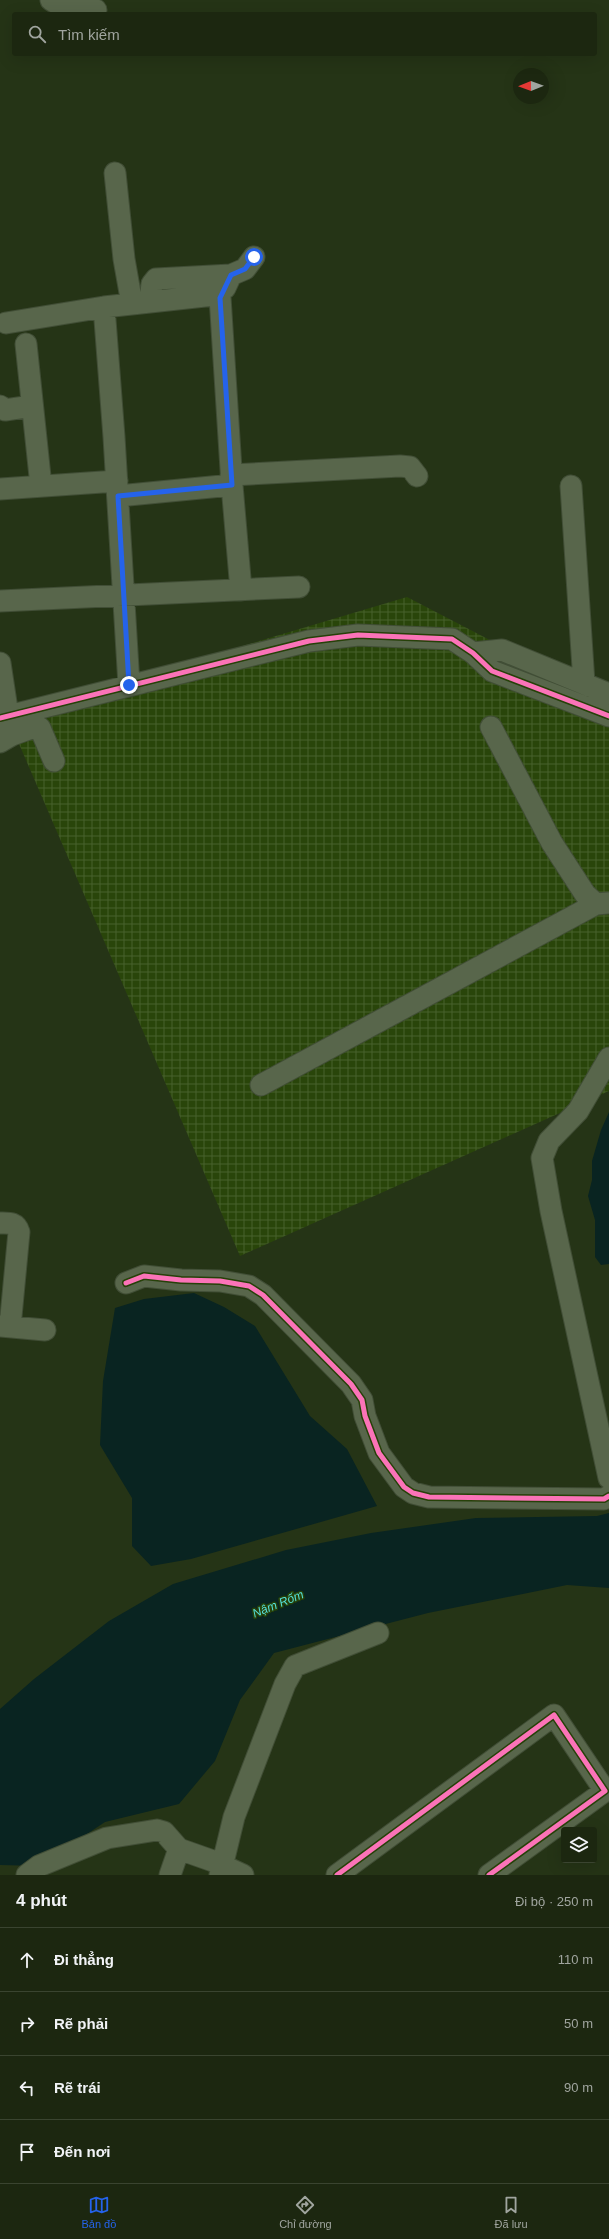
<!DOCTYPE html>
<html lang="vi">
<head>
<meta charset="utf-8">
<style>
	:root { --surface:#1c2710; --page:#252f19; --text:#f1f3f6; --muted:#a0a59f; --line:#3a4430; --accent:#2563eb }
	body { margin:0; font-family:Helvetica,sans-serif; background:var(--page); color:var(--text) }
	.controls { position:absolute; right:12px; bottom:12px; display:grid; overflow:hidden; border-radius:4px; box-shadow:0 4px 16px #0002 }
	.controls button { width:36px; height:36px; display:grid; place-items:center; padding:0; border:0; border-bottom:1px solid var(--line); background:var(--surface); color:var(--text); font:20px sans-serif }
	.compass { position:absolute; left:513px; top:68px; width:36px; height:36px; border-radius:50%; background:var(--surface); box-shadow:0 4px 16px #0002; rotate:269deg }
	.stop { position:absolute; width:12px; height:12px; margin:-9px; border:3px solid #2563eb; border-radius:50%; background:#fff }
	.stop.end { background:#2563eb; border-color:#fff; box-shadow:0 1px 4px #0008 }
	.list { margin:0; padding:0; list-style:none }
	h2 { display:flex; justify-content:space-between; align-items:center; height:52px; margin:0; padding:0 16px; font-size:17px }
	h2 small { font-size:13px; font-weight:400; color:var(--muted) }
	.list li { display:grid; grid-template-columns:26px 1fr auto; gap:12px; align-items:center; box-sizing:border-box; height:64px; padding:0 16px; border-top:1px solid var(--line) }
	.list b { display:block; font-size:15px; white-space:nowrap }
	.list em { font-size:13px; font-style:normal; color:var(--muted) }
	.icon { flex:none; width:22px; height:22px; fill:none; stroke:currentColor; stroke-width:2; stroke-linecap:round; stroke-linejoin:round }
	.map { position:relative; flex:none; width:609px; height:1875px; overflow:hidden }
	.search { position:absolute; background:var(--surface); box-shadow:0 4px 16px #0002; left:12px; right:12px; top:12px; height:44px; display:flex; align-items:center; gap:10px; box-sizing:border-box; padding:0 14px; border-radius:4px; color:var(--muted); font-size:15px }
	.sheet { height:308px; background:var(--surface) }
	nav { display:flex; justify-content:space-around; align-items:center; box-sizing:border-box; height:56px; border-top:1px solid var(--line); background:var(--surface); font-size:11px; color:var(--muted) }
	nav a { display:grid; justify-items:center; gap:2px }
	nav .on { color:var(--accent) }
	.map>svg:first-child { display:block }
	.industrial { fill:url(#industrial-grid) }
	.water { fill:#092421 }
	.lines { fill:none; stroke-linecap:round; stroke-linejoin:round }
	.minor-casing { stroke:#414e36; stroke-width:23 }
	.minor { stroke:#58664b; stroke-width:21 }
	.cycleway-casing { stroke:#264109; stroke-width:8 }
	.cycleway { stroke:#fb73b8; stroke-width:5 }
	.route { stroke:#2563eb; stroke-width:5 }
	.labels { text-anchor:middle; stroke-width:3; stroke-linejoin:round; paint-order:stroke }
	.water-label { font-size:12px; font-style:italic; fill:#54dfdb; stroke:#264109 }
</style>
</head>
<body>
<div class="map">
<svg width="609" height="1875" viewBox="0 0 609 1875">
	<defs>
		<pattern id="industrial-grid" width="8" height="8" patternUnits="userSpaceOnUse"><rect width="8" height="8" fill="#29450a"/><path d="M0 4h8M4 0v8" fill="none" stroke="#47602c"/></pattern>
	</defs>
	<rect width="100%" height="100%" fill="#253416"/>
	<path class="industrial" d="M407,597L609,702V1091L240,1256L7,716Z"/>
	<path class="water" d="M609,1112V1264L601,1265L595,1257V1220L588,1196L592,1180V1161L601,1130Z
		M194,1293L224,1307L255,1326L310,1416L347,1449L377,1506L191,1559L151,1566L132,1546V1498L100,1445L103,1381L115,1308L144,1299Z
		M609,1513V1588L567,1585L428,1613L274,1653L240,1700L215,1761L179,1804L105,1822L39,1866L0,1865V1709L34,1679L109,1621L173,1584L286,1550L371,1533L476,1518L597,1516Z"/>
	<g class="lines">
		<g class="minor-casing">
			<path id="minor" d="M51,0L65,9L96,10
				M115,173L124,259L132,304
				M225,288L231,275L245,269L254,257
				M150,302L152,284L156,279L231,275
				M104,307L114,437L129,685
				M6,323L104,307L214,295L220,297L232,485L241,590
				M26,344L41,486
				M0,406L5,410L32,406
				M231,475L400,466L410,467L417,476
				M571,486L584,683
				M0,489L117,481
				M118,496L232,485
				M0,601L299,587
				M473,653L502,650L609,694
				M0,663L10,729
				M0,718L309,641L358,635L452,639L473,653L492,671L609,716
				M491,727L552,843L585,894L596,904L608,903
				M0,742L12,735L37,726L40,728L54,761
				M609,1058L578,1111L549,1141L542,1158L551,1211L609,1478
				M261,1085L596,904
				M0,1223C9,1223 16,1222 19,1232L10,1327
				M126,1283L144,1276L181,1280L220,1281L249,1286L263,1295L351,1384L362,1400L365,1416L379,1453L404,1487L413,1493L429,1497L604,1499L609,1496
				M0,1326L45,1330
				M27,1875L39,1866L107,1838L157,1830L164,1832L179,1849L213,1861L243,1875
				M170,1875L179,1849
				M220,1875L234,1817L285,1684L295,1666L378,1633
				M337,1875L554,1715L605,1791L489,1875"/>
		</g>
		<use href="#minor" class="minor"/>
		<g class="cycleway-casing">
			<path id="cycleway" d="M0,718L309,641L358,635L452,639L473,653L492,671L609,716
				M126,1283L144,1276L181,1280L220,1281L249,1286L263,1295L351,1384L362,1400L365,1416L379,1453L404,1487L413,1493L429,1497L604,1499L609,1496
				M337,1875L554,1715L605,1791L489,1875"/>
		</g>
		<use href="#cycleway" class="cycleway"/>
	</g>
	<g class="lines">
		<path class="route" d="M129,685L118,496L232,485L220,298L231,275L245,269L254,257"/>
	</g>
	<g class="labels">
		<g class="water-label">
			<text transform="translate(278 1604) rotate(-22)" y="4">Nậm Rốm</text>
		</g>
	</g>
</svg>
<div class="controls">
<button><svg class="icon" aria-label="layers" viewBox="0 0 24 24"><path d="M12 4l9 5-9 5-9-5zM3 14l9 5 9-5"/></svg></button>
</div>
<svg class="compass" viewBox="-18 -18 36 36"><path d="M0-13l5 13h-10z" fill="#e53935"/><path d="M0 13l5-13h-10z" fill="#a0a59f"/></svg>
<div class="stop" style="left:254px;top:257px"></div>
<div class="stop end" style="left:129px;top:685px"></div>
<div class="search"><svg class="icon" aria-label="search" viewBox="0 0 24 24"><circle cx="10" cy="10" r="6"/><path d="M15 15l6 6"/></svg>Tìm kiếm</div>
</div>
<section class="sheet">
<h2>4 phút<small>Đi bộ · 250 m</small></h2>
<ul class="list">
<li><svg class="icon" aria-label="ahead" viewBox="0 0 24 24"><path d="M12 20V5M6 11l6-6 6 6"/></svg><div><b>Đi thẳng</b></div><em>110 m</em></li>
<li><svg class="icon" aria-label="right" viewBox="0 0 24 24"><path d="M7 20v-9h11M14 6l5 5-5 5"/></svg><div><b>Rẽ phải</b></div><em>50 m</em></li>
<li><svg class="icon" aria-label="left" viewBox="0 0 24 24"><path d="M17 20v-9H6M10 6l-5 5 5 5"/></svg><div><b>Rẽ trái</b></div><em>90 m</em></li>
<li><svg class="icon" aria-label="arrive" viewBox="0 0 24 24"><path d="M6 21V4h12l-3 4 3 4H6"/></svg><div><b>Đến nơi</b></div></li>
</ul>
</section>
<nav>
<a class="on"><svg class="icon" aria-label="map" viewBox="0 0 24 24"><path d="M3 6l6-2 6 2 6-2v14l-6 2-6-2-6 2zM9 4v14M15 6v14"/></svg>Bản đồ</a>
<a><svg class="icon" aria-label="directions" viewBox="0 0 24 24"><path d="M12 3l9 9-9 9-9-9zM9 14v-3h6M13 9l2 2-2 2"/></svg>Chỉ đường</a>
<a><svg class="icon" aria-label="saved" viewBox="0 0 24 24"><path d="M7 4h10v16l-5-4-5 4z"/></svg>Đã lưu</a>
</nav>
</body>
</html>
